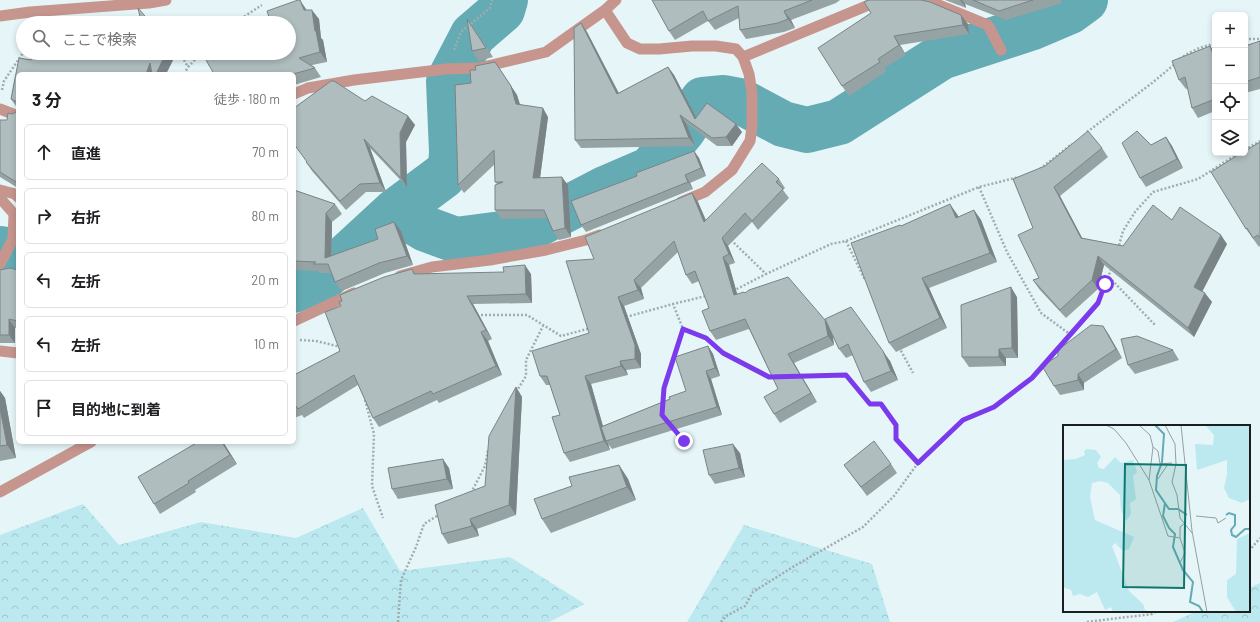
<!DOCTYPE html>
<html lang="ja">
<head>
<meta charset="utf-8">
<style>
	:root { --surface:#fff; --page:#f2f2f2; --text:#202124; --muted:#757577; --line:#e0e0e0 }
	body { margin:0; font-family:Barlow,"Noto Sans JP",sans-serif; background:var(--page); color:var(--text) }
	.controls { position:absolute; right:12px; top:12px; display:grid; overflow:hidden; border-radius:6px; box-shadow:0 2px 6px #0003 }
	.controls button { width:36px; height:36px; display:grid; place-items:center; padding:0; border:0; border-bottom:1px solid var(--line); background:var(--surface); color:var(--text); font:20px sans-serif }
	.stop { position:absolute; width:12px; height:12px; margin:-9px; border:3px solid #7c3aed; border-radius:50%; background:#fff }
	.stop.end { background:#7c3aed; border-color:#fff; box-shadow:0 1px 4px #0008 }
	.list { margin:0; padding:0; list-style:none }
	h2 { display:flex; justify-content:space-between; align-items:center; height:52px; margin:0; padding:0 16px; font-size:17px }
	h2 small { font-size:13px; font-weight:400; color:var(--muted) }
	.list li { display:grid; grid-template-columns:26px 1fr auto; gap:12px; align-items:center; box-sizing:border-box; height:56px; margin:0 8px 8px; padding:0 8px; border:1px solid var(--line); border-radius:6px }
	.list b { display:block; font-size:15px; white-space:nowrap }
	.list em { font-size:13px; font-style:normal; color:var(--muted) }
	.icon { flex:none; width:22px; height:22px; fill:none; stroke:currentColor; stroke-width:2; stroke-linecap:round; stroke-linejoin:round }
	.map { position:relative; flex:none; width:1260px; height:622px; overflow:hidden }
	.search { position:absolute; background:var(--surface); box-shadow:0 2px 6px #0003; left:16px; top:16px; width:280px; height:44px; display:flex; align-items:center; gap:10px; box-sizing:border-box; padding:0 14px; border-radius:22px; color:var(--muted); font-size:15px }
	.panel { position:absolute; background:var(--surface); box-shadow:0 2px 6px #0003; left:16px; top:72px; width:280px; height:372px; border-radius:6px }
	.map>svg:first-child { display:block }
	.forest { fill:url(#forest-crowns) }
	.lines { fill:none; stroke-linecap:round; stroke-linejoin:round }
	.river { stroke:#64abb4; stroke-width:46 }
	.path { stroke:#a0adae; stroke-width:2.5; stroke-dasharray:2 2; stroke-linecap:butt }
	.minor { stroke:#c6968e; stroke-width:11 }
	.tertiary { stroke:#c6968e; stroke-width:11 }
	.wall { fill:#96a3a4 }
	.shaded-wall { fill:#7a8486 }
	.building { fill:#afbdbf; stroke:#7a8486 }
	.route { stroke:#7c3aed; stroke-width:5 }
	.inset-river { fill:none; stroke:#64abb4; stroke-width:2 }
	.inset-road { fill:none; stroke:#94a0a1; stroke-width:1 }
	.view { fill:#0f766e; fill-opacity:0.15; stroke:#0f766e; stroke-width:2 }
	.inset-edge { fill:none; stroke:#191e1f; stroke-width:2 }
</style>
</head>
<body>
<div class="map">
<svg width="1260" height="622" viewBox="0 0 1260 622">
	<defs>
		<pattern id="forest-crowns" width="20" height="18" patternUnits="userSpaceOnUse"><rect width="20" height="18" fill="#bbe9ef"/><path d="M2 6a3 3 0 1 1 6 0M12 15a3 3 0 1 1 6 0" fill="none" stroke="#a0c7cc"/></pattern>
	</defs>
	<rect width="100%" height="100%" fill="#e6f6f8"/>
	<path class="forest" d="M83,504L119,545L201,522L296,538L363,508L400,571L510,557L585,604L549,622H0V535Z
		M744,525L872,564L890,622H687Z
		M1260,583V622H1173L1197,611H1249V588Z"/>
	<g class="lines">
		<path class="river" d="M396,211L426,229L456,240L524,231L607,188L651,169L682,131L703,100L724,98L740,101L783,124L807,130L839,122L941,57L1030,28L1070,11L1085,0
			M0,249L18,252
			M294,290L321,280L396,211L443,176L451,167L452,152L449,81L473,35L502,10L505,0"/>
		<path class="path" d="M234,23L262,5
			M1245,39H1260
			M454,50L461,32L490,8L492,0
			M180,53L188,67
			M1180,59C1190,51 1203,46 1215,44
			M184,74L188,67L202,53
			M2,90L4,81L23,53
			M1087,132L1152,83L1175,64
			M1245,150L1260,141
			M1040,169L1072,144
			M979,187L1007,252L1041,313L1071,335
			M731,240L766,274L831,244L846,241L979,187L1019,177
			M846,241L865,280
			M1118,249L1123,231L1135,212L1153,192L1198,179L1239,153
			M1109,277L1156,326
			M733,291L766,274
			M477,315H527L561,336L591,328
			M626,317L673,304L706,296
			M683,329L706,338L723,353L769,377H775
			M300,340L316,341L341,347
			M899,347L913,373
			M800,376L845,375L870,404H881L896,425V439L918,463
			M516,392L526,376V360L543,326
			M365,400L374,434L372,486L383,518
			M663,404L664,389L683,329L673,304
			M673,428L684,441
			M471,493L485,466L488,450
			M1249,551L1260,538
			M398,622L401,580L416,547L424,524L440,514
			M721,622L726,616L745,606L753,592L796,565L863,527L894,496L918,463L963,420L994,407L1032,378L1098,303L1112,267
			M1087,622L1152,614L1157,611"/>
		<path class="minor" d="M916,0L939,5L988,25L1001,50
			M605,10L627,43L640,49H659L692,46H716L736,49L743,57L749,74L752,93V127L750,141L732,170L705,192L681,202
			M743,57L881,0
			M294,94L308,88L354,80L446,69L479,68L546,52L605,10L616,0
			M0,109L18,116
			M0,190L15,194L18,197
			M0,198L14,214L13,239L0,264
			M400,276L432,267L490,260L546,250L586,240L600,235
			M294,321L354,293
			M0,351L18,353
			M0,492L91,442"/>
		<path class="tertiary" d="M0,16L30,12L149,3L166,0"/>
	</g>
	<path class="wall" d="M652,0H840L836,3L791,20L795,28L784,32L746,39L740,30L739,18L715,30L708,21L675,40L669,31Z
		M945,0H1061L1062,3L1006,20L965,4L966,8Z
		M307,10L319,19L321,38L323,40L327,62L312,65L315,68L321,77L294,85V74H214L289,53Z
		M871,13L968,24L969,34L900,45L906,55L884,68L887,71L849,96L842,86Z
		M467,19L474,28L493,57L479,61L472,51Z
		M581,23L587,32L619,93L668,67L674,75L696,118L742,132L732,146H717L686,123L695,146L581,148L575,140Z
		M1260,41V89L1245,93V46Z
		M1210,46L1215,53V111L1198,118L1192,108L1188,88L1186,89L1179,80Z
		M32,53H175L176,54L166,74H18V109L11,99L19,58L31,60Z
		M495,62L517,95L520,104L548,117L540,178L568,185L571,237L559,240L553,231L548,218L501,219L495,210L497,184L495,182V164L464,193L458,185L471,83L476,70Z
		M365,101L408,116L415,125L406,142L407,187L370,148L386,192H366L346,210L312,171L306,162Z
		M18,109V188L0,177V120H7L12,114L16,112Z
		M1166,137L1172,146L1183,168L1146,187L1140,178L1151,145Z
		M1260,142V246L1259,247L1246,229Z
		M1102,148L1108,157L1060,196L1082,238L1123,246L1172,220L1227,244L1202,291L1212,302L1194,337L1104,265L1098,289L1066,318L1039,289L1033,280L1039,278L1033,228L1013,179Z
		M694,151L699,158L706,176L690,183L693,189L586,232L581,225L637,176Z
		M779,179L785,188L783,190L789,198L758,230L752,222L728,246L735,263L729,265L737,294L745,293L826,321L890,361L898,380L871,392L864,382L853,355L846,358L839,349L832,334L834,345L794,363L817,402L780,423L774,414L778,389L749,329L716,340L710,331L709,308L699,281L692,284L686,275L678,252L641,288L644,299L624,306L641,354V368L626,370L628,375L591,384L603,426L670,399L686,391L708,346L713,354L720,376L711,379L722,415L612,449L608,444L610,450L570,462L564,453L560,415L550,385H546L540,376L589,333L594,259L692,193L698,202L706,220Z
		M294,190L335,204L342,214L332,222V256L401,231L413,265L385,273L342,291L335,282L332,273H319L318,271L295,270L294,269Z
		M974,210L981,220L997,262L929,288L947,328L896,352L889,343L900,225L901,226L957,214L958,217Z
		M412,269L416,274H531L532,303L473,304L492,339L488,341L502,375L439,403L437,400L379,427L373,418L358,385L304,418L302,415L294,418V375L340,351L341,306Z
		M0,270H18V328H15V343H0Z
		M1017,297L1018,358H1006V366L969,367L962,357Z
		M1103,326L1109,335L1122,358L1084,383V390L1060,395L1054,386L1058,356Z
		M1173,350L1179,360L1135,374L1128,365Z
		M516,387L522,397L516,515L477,529L479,536L448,544L442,534L485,486Z
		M0,391L5,398L16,458L0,461Z
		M223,442L237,464L195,490L196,492L160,514L154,504Z
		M740,453L745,477L715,484L709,475Z
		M891,464L897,473L867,496L844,465Z
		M619,465L628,479L636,500L551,533L542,519L572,486Z
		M449,468L453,489L398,499L392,489Z"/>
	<path class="shaded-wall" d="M300,0L306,9L311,19L304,10Z
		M960,0H962L965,4L966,8Z
		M312,10L319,19L321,38L323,40L327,62L320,52L315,31Z
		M784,11L791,20L795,28L788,19Z
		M961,15L968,24L969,34L963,25Z
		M581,23L587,32L623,102L617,94Z
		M894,36L900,45L906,55L899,45Z
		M1210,46L1215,53V57L1213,54Z
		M166,53H175L176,54L166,74H156Z
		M495,62L517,95L522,112L516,104Z
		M150,63L155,74H146Z
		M668,67L674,75L701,127L695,119Z
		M543,108L548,117L539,186L533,178Z
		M680,115L686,123L695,146L689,138Z
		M408,116L415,125L406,142L407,187L401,178L400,133Z
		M736,124L742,132L732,146L726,137Z
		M1166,137L1172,146L1183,168L1177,159Z
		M364,139L370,148L386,192L380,183Z
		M694,151L699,158L706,176L701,168Z
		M685,175L690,183L693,189L688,182Z
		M562,177L568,185L571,237L565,228Z
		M1054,187L1060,196L1087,247L1081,238Z
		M692,193L698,202L710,231L704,222Z
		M950,204L957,214L963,227L956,218Z
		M974,210L981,220L997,262L990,253Z
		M326,213L332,222L331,268L325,258Z
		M394,222L401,231L413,265L407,256Z
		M1221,235L1227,244L1200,296L1194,287Z
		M722,238L728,246L735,263L729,254Z
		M1098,256L1104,265L1098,289L1092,280Z
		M723,257L729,265L740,304L734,295Z
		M525,265L531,274L532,303L526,294Z
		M922,278L929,288L947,328L940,318Z
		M634,280L641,288L644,299L638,290Z
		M1011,287L1017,297L1018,358L1012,348Z
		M1205,293L1212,302L1194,337L1188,328Z
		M467,296L473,304L492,339L486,330Z
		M618,297L624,306L641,354V368L635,359Z
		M9,319L15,328V343L9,335Z
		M825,320L832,329L834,345L828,336Z
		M1103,326L1109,335L1122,358L1116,349Z
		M481,332L488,341L502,375L496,366Z
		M708,346L713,354L720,376L715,368Z
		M999,349L1006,358V366L999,357Z
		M883,351L890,361L898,380L891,371Z
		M788,354L794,363L817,402L811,393Z
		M620,361L626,370L628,375L621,366Z
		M706,371L711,379L722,415L717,407Z
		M1078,374L1084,383V390L1078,380Z
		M585,376L591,384L607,441H606L608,444L610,450L604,441Z
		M516,387L522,397L516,515L509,505Z
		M0,391L5,398L16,458L7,445L0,408Z
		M222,442H223L237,464L230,455Z
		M733,444L740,453L745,477L739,468Z
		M443,459L449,468L453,489L447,479Z
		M619,465L628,479L636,500L627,487Z
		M470,519L477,529L479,536L472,526Z"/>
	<path class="building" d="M298,0H300L304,10H312L315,31H316L320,52L299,58L315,68L293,74H214L202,53H289V23H271L267,11Z
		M652,0H812L784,11L788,19L778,23L740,30L738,6L708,21L703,11L669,31Z
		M869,0H921L930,2L961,15L963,25L894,36L899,45L878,59L880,62L842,86L818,48L871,13L864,2Z
		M973,0H1033L999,11Z
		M138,8L151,23H112L113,21H141Z
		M467,19L486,48L472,51Z
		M581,23L617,94L668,67L695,119L707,103L736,124L726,137L712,138L680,115L689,138L575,140L574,28Z
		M1260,41V77L1245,82V46Z
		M1210,46L1213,54H1215V99L1192,108L1185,77L1179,80L1172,61Z
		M32,53H166L156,74H152L150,63L146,74H18V105L17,102L11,99L19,58L31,60Z
		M495,62L511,86L516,104L543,108L533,178L562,177L565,228L553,231L544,210H495V185L503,182H495L494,150L458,185L455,85L471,83L470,70H476L475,66Z
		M331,81H334L365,101L372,96L408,116L400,133L401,178L364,139L380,183L360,184L340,201L306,162H307L294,144V108Z
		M18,109V183L0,172V120H7L8,113L12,114L16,112Z
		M1088,131L1102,148L1054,187L1081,238L1123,246L1153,205L1172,220L1180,207L1221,235L1194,287L1205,293L1188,328L1098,256L1092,280L1060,310L1033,280L1039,278L1018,235L1033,228L1013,179L1045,166Z
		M1137,131L1151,145L1166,137L1177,159L1140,178L1122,143Z
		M1260,142V238L1258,235L1253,238L1247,228L1246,229L1211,172L1241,153H1245V151Z
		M694,151L701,168L685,175L688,182L581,225L571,201L637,176L636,173Z
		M762,163L779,179L776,182L783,189L752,221L745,213L722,238L729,254L723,257L734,295L744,292L745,293L749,290L788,277L825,320L828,336L788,354L811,393L774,414L764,397L778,389L745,319L710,331L702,311L709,308L695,271L686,275L674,241L634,280L638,290L618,297L635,345V359L620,361L621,366L585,376L604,441L564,453L552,417L560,415L547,376H540L532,351L589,333L566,261L594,259L585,237L692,193L704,222Z
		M294,190L335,204L326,213L325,258L378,239L375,229L394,222L407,256L379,263L335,282L328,264H313L316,262L294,261Z
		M950,204L956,218L974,210L990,253L922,278L940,318L889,343L851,243L900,225L901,226Z
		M525,265L526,294L467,296L486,330L481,332L496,366L433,394L431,391L373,418L354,375L298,409L296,406H294V375L340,351L325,312L341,306L339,302L342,301L340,295L384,277L412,269L414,274L504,272L503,267Z
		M10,268L18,270V321L9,319V335H0V270Z
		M1011,287L1012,348L999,349V357H962L961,305Z
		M851,307L883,351L891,371L864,382L848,344L839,349L825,319Z
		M1091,325L1103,326L1116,349L1078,374V380L1054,386L1042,366L1058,356V350Z
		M1137,336L1173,350L1128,365L1121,339Z
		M708,346L715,368L706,371L717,407L606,441L601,427L670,399L669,397L686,391L675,357Z
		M516,387L509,505L470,519L472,526L442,534L435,505L485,486L489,436Z
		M0,408L7,445L0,446Z
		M874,441L891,464L861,487L844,465Z
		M198,442H222L230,455L188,481L189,483L154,504L138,477Z
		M733,444L739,468L709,475L703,450Z
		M443,459L447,479L392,489L388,468Z
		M619,465L627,487L542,519L534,499L572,486L569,477Z"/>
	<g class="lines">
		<path class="route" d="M684,441L662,415L664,388L683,329L706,338L723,353L769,377L846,375L870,404H881L896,425V439L918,463L963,420L994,407L1032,378L1098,303L1105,284"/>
	</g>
	<g transform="translate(1063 425)">
		<rect width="187" height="187" fill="#e6f6f8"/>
		<path d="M142,0H187V74L179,78L166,73L161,63L164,49V35L134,45L132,19L150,20L151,10ZM24,24L33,25L38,32L34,38L36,43L41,44L52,32L58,38L70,35L74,47L70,51L73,74L67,78L68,89L63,96L58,85L57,70L45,58L37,56L29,58L27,72L32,95L71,112L66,124L60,126L52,118L49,121L66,166L80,179L82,185L89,187H50L48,182L42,185L34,167L25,172L17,169L10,171L8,165L0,162V35L13,34L22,30L21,26ZM187,108V187H173L164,172V155L173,149L174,114Z" fill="#bbe9ef"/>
		<path class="inset-river" d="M92,0L101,9L99,37L94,51L93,65L106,84H115L124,90M102,78L100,91L106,103L112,109L110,122L120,145L130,157L127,177L136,181L140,187M163,90L166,88L172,90V100L168,105L169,110L173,112L182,104H187"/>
		<path class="inset-road" d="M43,0L51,4L63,18L86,55L105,111L117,113V102L121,99M76,0L87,10L90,22L86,55M102,0L112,19L113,39L109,57L114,70L117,93L129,108M118,0L129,106L144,187M90,22L95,26L97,39L109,38M95,54L105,39M133,91L153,93L155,98L163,93M117,113L122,128L117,138"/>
		<path class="view" d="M62,39L123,40L121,163L60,162Z"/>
		<rect width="187" height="187" class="inset-edge"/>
	</g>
</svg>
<div class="controls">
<button>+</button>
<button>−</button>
<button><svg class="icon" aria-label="locate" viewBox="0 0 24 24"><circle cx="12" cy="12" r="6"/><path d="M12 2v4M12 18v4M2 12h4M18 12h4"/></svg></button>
<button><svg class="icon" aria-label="layers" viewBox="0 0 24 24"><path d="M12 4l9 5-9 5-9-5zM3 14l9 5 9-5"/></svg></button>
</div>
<div class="stop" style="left:1105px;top:284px"></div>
<div class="stop end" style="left:684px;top:441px"></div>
<div class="search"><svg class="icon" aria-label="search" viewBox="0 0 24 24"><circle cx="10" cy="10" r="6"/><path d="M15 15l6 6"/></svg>ここで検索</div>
<section class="panel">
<h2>3 分<small>徒歩 · 180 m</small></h2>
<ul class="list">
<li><svg class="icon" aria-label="ahead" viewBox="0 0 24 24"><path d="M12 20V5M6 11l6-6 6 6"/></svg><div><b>直進</b></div><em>70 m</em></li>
<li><svg class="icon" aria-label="right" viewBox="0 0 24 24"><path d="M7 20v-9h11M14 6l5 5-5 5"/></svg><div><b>右折</b></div><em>80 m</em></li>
<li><svg class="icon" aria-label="left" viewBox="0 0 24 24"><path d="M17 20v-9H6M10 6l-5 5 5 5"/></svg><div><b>左折</b></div><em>20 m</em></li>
<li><svg class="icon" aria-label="left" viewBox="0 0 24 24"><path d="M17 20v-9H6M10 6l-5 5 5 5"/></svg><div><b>左折</b></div><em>10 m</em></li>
<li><svg class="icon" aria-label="arrive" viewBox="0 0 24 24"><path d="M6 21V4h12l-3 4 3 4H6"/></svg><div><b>目的地に到着</b></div></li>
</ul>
</section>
</div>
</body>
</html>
